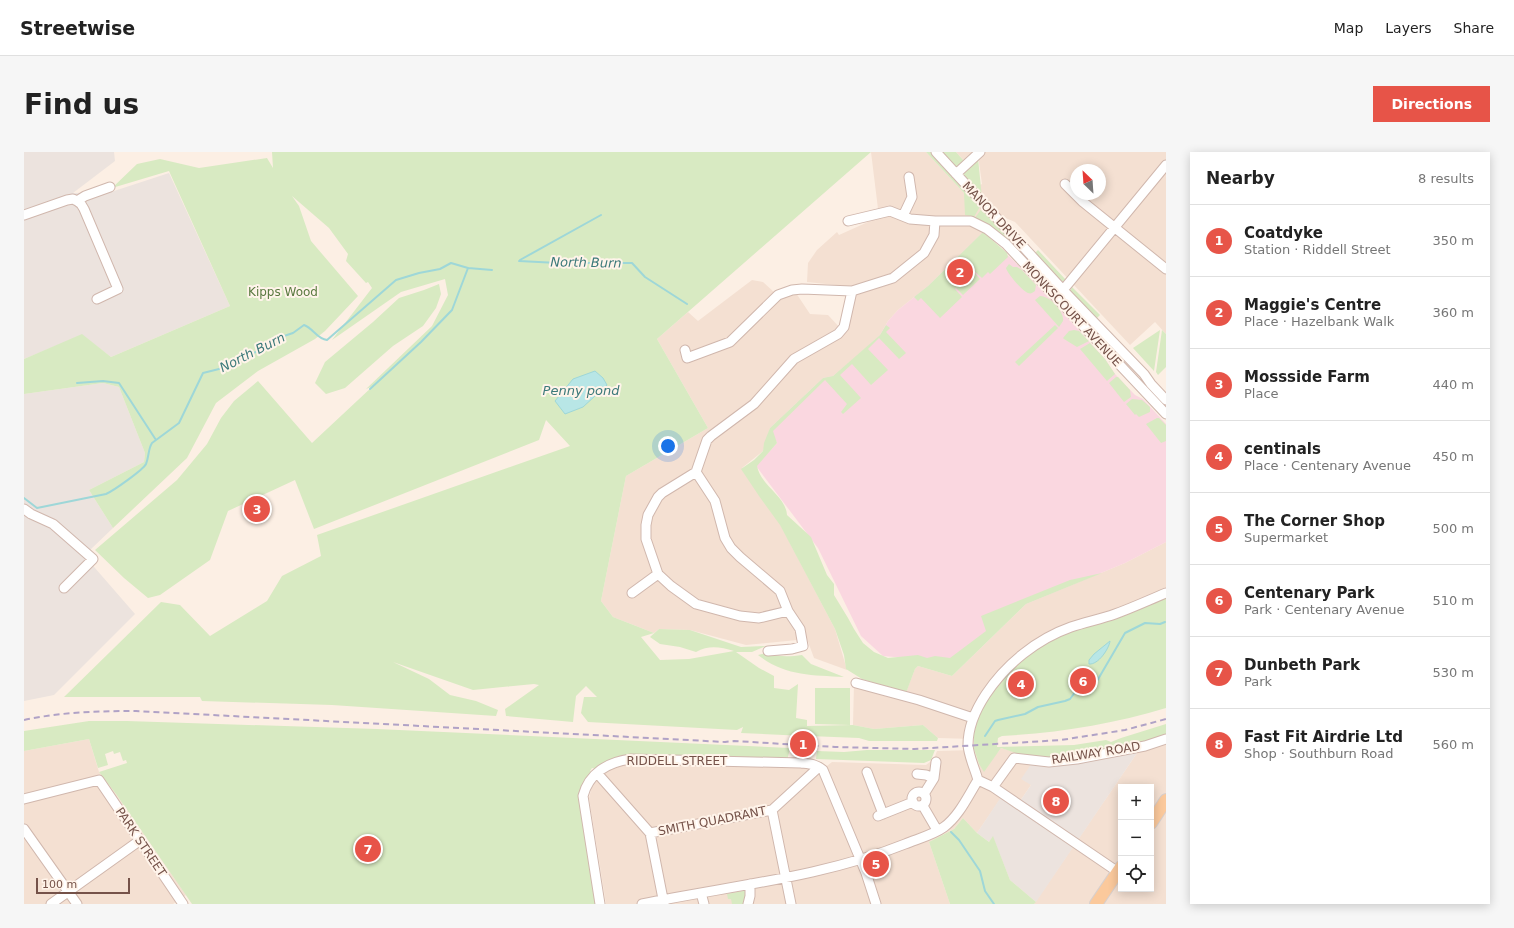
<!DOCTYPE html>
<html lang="en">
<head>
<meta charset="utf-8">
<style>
	:root { --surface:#fff; --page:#f6f6f6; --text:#222; --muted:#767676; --line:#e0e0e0; --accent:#e75448 }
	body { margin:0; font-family:"DejaVu Sans",sans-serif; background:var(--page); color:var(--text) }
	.controls { position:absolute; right:12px; bottom:12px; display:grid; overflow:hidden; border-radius:0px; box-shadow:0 2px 10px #0003 }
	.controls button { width:36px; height:36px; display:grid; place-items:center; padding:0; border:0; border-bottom:1px solid var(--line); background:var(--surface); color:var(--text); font:20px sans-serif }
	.compass { position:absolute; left:1046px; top:12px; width:36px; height:36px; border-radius:50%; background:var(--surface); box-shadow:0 2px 10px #0003; rotate:335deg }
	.scale { position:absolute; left:12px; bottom:10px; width:94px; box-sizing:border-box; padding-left:4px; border:2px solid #755249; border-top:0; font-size:11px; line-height:14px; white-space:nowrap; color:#755249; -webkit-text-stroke:3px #fff4ea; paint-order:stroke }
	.you { position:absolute; left:644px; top:294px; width:14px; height:14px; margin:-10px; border:3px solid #fff; border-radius:50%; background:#1a73e8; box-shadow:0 0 0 6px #1a73e833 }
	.badge { display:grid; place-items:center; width:26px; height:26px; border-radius:50%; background:var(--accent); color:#fff; font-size:13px; font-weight:700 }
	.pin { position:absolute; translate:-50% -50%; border:2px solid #fff; box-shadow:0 1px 4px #0006 }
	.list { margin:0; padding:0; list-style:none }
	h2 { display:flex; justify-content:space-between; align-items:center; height:52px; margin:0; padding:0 16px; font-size:17px }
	h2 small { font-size:13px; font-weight:400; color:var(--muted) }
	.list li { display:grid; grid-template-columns:26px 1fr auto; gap:12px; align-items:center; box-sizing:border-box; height:72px; padding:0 16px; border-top:1px solid var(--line) }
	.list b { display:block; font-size:15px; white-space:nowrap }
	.list p { margin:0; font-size:13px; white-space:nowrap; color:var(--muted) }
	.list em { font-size:13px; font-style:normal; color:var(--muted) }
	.icon { flex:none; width:22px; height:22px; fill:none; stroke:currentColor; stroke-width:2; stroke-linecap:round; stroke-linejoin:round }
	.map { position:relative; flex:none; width:1142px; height:752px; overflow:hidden; border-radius:0px }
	header { display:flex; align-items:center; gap:24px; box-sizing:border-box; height:56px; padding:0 20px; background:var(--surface); border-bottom:1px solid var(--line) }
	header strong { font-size:19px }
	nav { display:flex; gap:22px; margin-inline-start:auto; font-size:14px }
	.intro { display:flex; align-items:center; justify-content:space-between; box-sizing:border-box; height:96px; padding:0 24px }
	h1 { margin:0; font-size:28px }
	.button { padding:10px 18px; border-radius:0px; background:var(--accent); color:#fff; font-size:14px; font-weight:700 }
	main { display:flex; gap:24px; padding:0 24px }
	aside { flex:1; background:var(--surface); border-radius:0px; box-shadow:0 2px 10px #0003 }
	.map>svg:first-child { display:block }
	.residential { fill:#f4e0d2; fill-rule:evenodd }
	.industrial { fill:#ece3de }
	.medical { fill:#fad7e0 }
	.green { fill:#d8eac2; fill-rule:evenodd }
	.water { fill:#b8e6e6; stroke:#9ed7d8 }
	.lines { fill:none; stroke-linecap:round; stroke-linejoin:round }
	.stream { stroke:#9ed7d8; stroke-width:2 }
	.minor-casing { stroke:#d0b7ad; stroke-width:11 }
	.major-casing { stroke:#d8cfcc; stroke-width:14 }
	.minor { stroke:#fff; stroke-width:9 }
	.major { stroke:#fbc99c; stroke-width:12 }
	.rail { stroke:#b0a2c6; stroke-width:2; stroke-dasharray:6 4; stroke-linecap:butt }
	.labels { text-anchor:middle; stroke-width:4; stroke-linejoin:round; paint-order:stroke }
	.street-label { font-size:12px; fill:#755249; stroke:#fff4ea }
	.park-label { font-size:12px; fill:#5b7a41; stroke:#fff4ea }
	.water-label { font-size:13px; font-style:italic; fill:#3c797a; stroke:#fff4ea }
</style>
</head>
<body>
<header>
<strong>Streetwise</strong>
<nav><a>Map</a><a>Layers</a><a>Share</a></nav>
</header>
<div class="intro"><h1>Find us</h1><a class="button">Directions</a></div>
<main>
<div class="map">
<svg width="1142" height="752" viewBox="0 0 1142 752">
	<rect width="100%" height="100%" fill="#fcefe4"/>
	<path class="residential" d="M847,0H902L940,41L958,32L954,3L943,12L932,0H1142V182L1131,170L1106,193L991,70L979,65L959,80L904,134L874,158L864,169L856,183L834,203L809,224L799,226L746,276L739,299L718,316L756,372L811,477L823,518L790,506L783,487L722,493L666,478L635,477L630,481L589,465L577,449L602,324L684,276L633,187L664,160L674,169L728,128L739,130L751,141L768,135L786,162L804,163L819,179L831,135L783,130L784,111L793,98L813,80L815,83L855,65ZM1052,18H1076V42H1052Z
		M1142,390V445L950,582L949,587L914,586L899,573L850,577L829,573L830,531L879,548L891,517L894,514L928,524L1002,452L1101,411Z
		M1142,583V752H1010L1113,601L1119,591ZM1097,635H1127V737H1097Z
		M65,587L75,620L92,642L162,743L149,752H0V599Z
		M977,596L1010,606L1007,633L994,652L979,643L953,681L939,666L930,677L905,690L926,752H582L565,646L567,638L571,629L582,619L603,611L783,615L790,624L808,610L902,613L910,607L913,599L950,598L955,612L974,600Z"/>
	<path class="industrial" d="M0,0H90L91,9L49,41L87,40L145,21L206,154L87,205L58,183L0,207Z
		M79,231L95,235L121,301L120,310L65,338L89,376L66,398L43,379L0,351V242Z
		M0,362L18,370L51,393L111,462L30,543L0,549Z
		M1119,591L1113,601L1012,750L986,728L969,685L965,690L953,681L979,642L994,652L1007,633L997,627L1008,611Z"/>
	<path class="medical" d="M959,80L991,110L1052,175L1081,207L1091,222L1111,243L1119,247L1142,272V390L1101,411L1002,452L958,484L929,507H893L859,504L837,484L794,396L732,314L753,291L746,276L799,226L809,224L834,203L856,183L864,169L874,158L904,134Z"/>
	<path class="green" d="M248,0H847L633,187L684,276L602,324L577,449L589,465L630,481L617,485L636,508L665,507L710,499C696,495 685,493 672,500L656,495L636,492L626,485L635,477L666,478L717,495L742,494L728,500H712L735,516L750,524V536L765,538L774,532L772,566L783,568V574L829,573L850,577L899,573L914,586L913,589H845L835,586L785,584V581H781V584L717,581L719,575L713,578L564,570L557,561L560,545H573L562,534L552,544L549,570L482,564L481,557L515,533L510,532L449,538L369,510L405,527L426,543L452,549L474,558L472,564L308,553L178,549L176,545H40L137,450L156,453L186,484L243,449L258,424L297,404L293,383L546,294L522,268L515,288L290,377L271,328L204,359L186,408L136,443L124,446L100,426L71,398L153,328L183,292L197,266L210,249L234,229L288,291L349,234L342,237L408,174L424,143L421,127L377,140L308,188L348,136L344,130L342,131L322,109L324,102L305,76L268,44L275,54L287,89L334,144L301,179L291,187L234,219L192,251L163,306L89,376L65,338L120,310L121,301L95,235L79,231L0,242V207L58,182L87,205L206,154L145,19L88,36L113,12L136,7L175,16L243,6L249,16Z
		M902,0H908L957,53L950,65L941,63L940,41Z
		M915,0H932L940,9L934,15L929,14Z
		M954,6L958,46L940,26V20Z
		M959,55L1002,102L999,104L950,67Z
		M959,80L983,101L984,105L966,122L964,120L958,126L950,119V120L956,127L939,143L932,136L931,137L938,145L916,166L897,146L894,149L890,145L904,134ZM940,107L949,118L933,132L923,122Z
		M1014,98L1042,128L1041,129H1036L1010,102Z
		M985,112L989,115H993L998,118L1012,133L1011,139C1008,141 1007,142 1004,141C999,140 983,121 982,116Z
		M415,132L417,142L412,156L399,174L369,194L321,236L302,242L291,231L301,210L349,170L375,146L400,138Z
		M1048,135L1076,163L1072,167L1046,139Z
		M1016,144C1025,143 1041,160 1039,169L1035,175L1011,148Z
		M862,173L866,176L862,180L882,201L875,207L855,186L844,197L864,218L847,233L828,212L816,223L837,246L819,262L817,260L823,252L801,228L749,279L753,291L733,314C737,334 762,344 763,363L787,385L803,423L810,432V443L824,466L830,477L839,491L850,500L864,506L894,503L903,506L911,504L926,506L962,479L957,464L1046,428L1078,421L1002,452L928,524L894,514L891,517L882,541L838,527L822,517L820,503L811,477L756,373L735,344L717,317L730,308L739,299L740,291L746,276L799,226L809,224L856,183Z
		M1031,173L1034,176L995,214L991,210Z
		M1050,178L1055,179L1065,189L1053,195L1040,187L1039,186L1045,179Z
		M1136,178L1130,219L1109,196Z
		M1138,178L1142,182V215L1134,223L1132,220Z
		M1066,191L1081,207L1091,222L1083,229L1056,197Z
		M1092,225H1094L1106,238L1107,245L1100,250L1085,231Z
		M1108,247L1118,248L1126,255V260L1115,265L1112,262L1111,263L1102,252Z
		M1133,266H1135L1142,273V289L1137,291L1122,272Z
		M1142,445V556C1089,572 1034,581 978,584L974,586L973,595L1050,593L1082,588L1087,590L1097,586L1142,572V583L1096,596L1029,607L1007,606L977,596L960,620L955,612L950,597V582L956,560L969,536L999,506L1038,482Z
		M742,501C755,505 765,505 778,503L787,512L820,525C787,523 761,524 734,503Z
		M791,536H826V573L791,572Z
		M65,569H103L353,577L766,596L764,605L762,609L605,604L572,617L568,616L566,619L569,621L560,633L572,752H168L92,642L75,620L103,611L102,608L99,609L96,600L90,602L89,599L81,602L84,613L74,616L65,587L0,599V579Z
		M843,598H911L907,608L900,611L792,607L793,599L820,600Z
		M939,666L953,681L965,690L969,684L986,728L1012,750L1010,752H926L905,690L930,677Z
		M724,738L722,752H708L707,747H704L703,742Z"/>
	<path class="water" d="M571,219L579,226L583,233L559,255L541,262L531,249L549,227Z
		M1086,489C1085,497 1074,513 1065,512V508L1070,502Z"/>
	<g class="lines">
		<path class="stream" d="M496,108L577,63
			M495,109L534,111H608L621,125L663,152
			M53,231L79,229L95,231L132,288
			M346,237L397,190L428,158L444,116
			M0,346L13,356L82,342C89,339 119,318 122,312C125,305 124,297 128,291L155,271L179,221L199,216L246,193L254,186L269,181L280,173C289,176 293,187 303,188L372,128L395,121L416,117L427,111L444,116L468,118
			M961,584L971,569L974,568L1001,562L1014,555L1041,549L1046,547L1052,539L1070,531L1073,529L1101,481L1121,471L1136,472L1141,470
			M927,680L935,688L956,719L961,739L970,752"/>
		<g class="minor-casing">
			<path id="minor" d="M912,0L1039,138L1120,222L1127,232L1142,248
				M932,22L956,0
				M1041,32L1059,50L1142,117
				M53,49L57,52L60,57L94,137L73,147
				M0,63L43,48L49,47L53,49L61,44L86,35
				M879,64L888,45L885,25
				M824,69L866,59L886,67L911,69H947L963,77L982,92L1142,262
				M1039,138L1142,13
				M661,198L663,206L706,190L754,143L768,138L778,137L828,139L869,126L900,101L910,83L911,69
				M672,320L638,341L634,345L624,363L622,373V387L634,422L647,434L672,452L716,464L735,466L764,459
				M0,357L7,362L29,372L69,407L40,436
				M608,441L634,422
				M744,499L768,497L779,494L776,477L764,459L756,439L716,405L707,396L701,386L691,349L672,320L683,288L687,284L730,252L770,207L814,182L820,175L828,139
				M832,531L895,548L949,566
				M843,620L859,662
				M573,621L626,681
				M893,622L902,623L910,626
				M954,628C951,617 945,605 944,593C944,574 952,557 962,542C982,512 1013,487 1047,475C1062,470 1077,467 1091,462C1108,456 1125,448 1142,441
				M954,628L969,635L1094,720
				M969,635L990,606L1025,610L1053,607L1121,594L1142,587
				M888 647a7 7 0 1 1 14 0a7 7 0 1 1-14 0Z
				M900,642L910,626L912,610
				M0,647L75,628L159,752
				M899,654L913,678
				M748,658L795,615
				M854,664L889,650
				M0,677L53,752
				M677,741L680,752
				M27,752L115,689
				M576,752L559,644C565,621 584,610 607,607L777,611C786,612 792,612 799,618L842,721L852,752
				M618,752C705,734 799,725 881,692C893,687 909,683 920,675C935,664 944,644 954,628
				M640,752L626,681L748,658L767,752
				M724,752L726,744V732"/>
		</g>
		<g class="major-casing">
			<path id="major" d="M1127,671L1142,648
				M1072,752L1097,715"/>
		</g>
		<use href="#minor" class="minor"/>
		<use href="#major" class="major"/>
		<path class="rail" d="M0,568C37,560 75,559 112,559L701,590L710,589L811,595L890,597L1037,588L1101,578L1142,567"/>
	</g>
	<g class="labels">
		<g class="street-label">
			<text transform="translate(970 63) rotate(47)" y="4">MANOR DRIVE</text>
			<text transform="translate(1048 162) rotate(47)" y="4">MONKSCOURT AVENUE</text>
			<text transform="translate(1072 601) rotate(-9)" y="4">RAILWAY ROAD</text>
			<text x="653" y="613">RIDDELL STREET</text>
			<text transform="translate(688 669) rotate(-11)" y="4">SMITH QUADRANT</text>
			<text transform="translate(117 690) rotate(56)" y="4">PARK STREET</text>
		</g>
		<g class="park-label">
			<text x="259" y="144">Kipps Wood</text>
		</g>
		<g class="water-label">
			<text transform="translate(562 110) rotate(1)" y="5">North Burn</text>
			<text transform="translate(228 200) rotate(-27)" y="5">North Burn</text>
			<text x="557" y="243">Penny pond</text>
		</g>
	</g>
</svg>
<div class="controls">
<button>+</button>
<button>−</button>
<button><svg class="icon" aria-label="locate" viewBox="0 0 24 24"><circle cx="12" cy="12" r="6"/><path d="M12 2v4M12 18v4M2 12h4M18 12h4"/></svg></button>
</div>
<svg class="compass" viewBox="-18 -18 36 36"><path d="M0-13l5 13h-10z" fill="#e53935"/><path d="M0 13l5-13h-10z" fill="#767676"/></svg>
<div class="scale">100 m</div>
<div class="you"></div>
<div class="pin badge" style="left:779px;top:592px">1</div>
<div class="pin badge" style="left:936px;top:120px">2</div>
<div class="pin badge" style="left:233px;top:357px">3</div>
<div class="pin badge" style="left:997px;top:532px">4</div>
<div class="pin badge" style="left:852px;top:712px">5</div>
<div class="pin badge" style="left:1059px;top:529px">6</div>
<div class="pin badge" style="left:344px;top:697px">7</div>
<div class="pin badge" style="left:1032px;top:649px">8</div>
</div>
<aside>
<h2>Nearby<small>8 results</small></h2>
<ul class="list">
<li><span class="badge">1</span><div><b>Coatdyke</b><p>Station · Riddell Street</p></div><em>350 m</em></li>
<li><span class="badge">2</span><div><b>Maggie's Centre</b><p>Place · Hazelbank Walk</p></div><em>360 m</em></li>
<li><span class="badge">3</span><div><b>Mossside Farm</b><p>Place</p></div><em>440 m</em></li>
<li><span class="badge">4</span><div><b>centinals</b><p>Place · Centenary Avenue</p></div><em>450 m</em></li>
<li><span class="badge">5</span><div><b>The Corner Shop</b><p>Supermarket</p></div><em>500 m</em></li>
<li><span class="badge">6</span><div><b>Centenary Park</b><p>Park · Centenary Avenue</p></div><em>510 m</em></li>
<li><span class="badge">7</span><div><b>Dunbeth Park</b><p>Park</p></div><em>530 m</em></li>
<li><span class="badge">8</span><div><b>Fast Fit Airdrie Ltd</b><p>Shop · Southburn Road</p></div><em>560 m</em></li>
</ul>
</aside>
</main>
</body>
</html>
